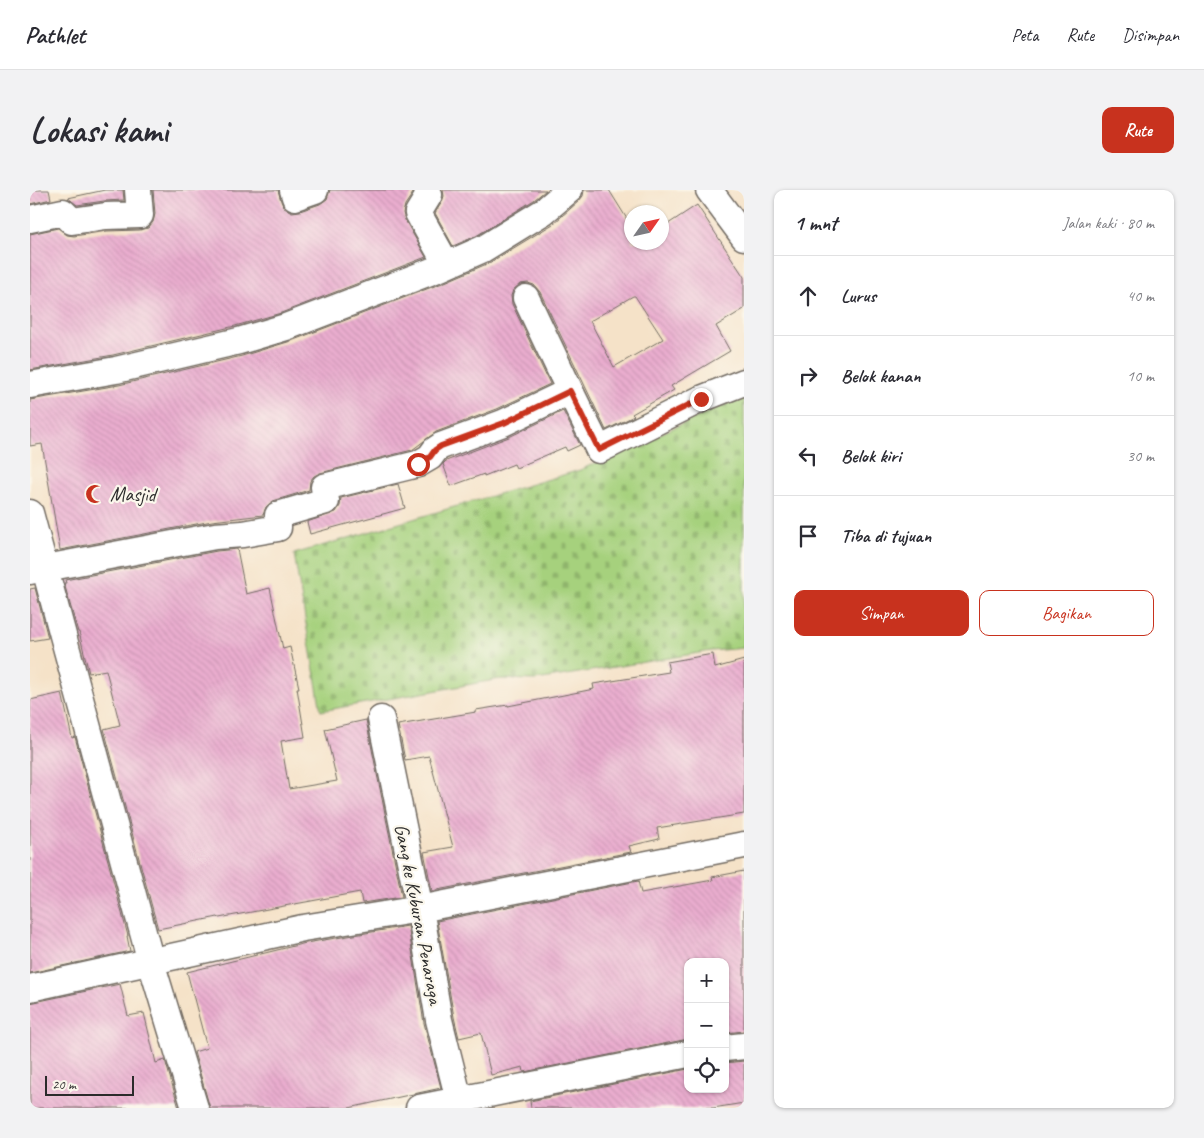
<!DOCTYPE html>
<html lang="id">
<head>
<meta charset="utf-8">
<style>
	:root { --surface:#fff; --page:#f2f2f3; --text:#2b2b33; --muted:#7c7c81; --line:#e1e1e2; --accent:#c8321e }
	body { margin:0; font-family:Caveat,sans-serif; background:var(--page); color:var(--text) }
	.controls { position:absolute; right:15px; bottom:15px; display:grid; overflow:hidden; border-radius:10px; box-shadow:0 1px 4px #0004 }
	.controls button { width:45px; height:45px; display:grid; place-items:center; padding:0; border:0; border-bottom:1px solid var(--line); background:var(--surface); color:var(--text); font:25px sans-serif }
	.compass { position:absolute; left:594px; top:15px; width:45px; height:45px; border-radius:50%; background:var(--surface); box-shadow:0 1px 4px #0004; rotate:56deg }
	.scale { position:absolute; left:15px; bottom:12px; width:89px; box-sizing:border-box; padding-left:5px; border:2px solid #2b2b2b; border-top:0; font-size:14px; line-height:18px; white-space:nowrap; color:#2b2b2b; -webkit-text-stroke:4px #fbf7ec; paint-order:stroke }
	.stop { position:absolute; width:15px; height:15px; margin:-11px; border:4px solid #c8321e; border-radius:50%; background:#fff }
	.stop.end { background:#c8321e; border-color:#fff; box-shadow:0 1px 5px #0008 }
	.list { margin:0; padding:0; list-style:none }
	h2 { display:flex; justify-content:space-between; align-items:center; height:65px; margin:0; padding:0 20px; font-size:21px }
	h2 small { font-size:16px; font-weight:400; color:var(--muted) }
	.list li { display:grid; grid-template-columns:32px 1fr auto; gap:15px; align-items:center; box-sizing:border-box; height:80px; padding:0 20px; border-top:1px solid var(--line) }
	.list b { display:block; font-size:19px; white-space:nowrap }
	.list em { font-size:16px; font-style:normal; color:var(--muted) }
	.actions { display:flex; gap:10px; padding:15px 20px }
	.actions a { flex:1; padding:11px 0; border:1px solid var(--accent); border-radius:10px; text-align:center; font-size:18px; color:var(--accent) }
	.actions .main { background:var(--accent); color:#fff }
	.icon { flex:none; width:28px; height:28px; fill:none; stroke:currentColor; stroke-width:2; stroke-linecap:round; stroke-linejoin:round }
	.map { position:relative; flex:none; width:714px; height:918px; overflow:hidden; border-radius:10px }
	header { display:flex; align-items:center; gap:30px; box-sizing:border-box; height:70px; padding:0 25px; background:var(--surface); border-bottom:1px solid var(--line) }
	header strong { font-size:24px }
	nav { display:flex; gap:28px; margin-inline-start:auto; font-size:18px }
	.intro { display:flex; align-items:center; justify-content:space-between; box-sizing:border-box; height:120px; padding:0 30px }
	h1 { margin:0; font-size:35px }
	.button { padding:12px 22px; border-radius:10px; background:var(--accent); color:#fff; font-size:18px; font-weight:700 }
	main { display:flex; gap:30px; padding:0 30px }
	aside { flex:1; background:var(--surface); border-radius:10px; box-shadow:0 1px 4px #0004 }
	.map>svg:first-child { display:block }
	.cemetery { fill:url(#cemetery-stones); stroke:#687e54 }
	.building { fill:url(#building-back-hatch); fill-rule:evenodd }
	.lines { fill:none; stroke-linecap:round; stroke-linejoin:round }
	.street-casing { stroke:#726b62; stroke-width:29 }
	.street { stroke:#fff; stroke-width:26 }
	.route { stroke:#c8321e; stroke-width:6 }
	.labels { text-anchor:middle; stroke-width:4.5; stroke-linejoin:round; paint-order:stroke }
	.poi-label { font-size:20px; fill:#2b2b2b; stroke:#fbf7ec; text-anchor:start }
	.street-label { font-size:20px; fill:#2b2b2b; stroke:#fbf7ec }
</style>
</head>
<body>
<header>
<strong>Pathlet</strong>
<nav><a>Peta</a><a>Rute</a><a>Disimpan</a></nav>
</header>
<div class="intro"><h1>Lokasi kami</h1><a class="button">Rute</a></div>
<main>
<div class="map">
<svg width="714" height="918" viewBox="0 0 714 918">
	<defs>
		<pattern id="cemetery-stones" width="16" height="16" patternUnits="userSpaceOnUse" patternTransform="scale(1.25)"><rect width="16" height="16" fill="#a6d17d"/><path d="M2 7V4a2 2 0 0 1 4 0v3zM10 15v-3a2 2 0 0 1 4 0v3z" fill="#8fb46c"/></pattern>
		<pattern id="building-back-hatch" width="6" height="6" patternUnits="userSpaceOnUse" patternTransform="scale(1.25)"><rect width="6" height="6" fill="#eaadcf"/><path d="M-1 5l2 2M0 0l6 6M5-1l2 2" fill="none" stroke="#c995b2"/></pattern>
	</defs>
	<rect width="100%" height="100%" fill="#fbf7ec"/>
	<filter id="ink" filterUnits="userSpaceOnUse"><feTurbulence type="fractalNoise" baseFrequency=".02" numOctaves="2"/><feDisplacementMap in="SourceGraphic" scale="10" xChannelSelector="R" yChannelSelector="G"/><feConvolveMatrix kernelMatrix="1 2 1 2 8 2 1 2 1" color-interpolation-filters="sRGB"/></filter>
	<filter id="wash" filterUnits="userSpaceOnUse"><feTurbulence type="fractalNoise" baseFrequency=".0096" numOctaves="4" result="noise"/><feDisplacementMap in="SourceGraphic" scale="20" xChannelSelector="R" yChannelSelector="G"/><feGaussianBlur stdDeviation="1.12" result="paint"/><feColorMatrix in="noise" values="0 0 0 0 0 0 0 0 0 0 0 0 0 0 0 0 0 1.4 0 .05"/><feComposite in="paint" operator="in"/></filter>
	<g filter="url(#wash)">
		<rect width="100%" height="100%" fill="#f5e2c8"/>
		<path class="cemetery" d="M714,206V458L681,461L506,490L470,489L291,521L264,364L550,280Z"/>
		<g id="blocks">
			<path class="building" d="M0,0H19L21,9L0,14Z
				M75,0H93L94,10L74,11L47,15L38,8Z
				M123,0H248L251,11L254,18L262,22L270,21L290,14L297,9L300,0H382L383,3L375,15L373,23L375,30L396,67L251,123L205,136L83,165L0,180V44L28,38L37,45L44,46L77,41L110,40L118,38L123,32L125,24Z
				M413,0H516L504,10L446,46L423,56L405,23L412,12L414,6Z
				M554,0H579L602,37V52H632V38L667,15L714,87V119L686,136L700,161L641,196L644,200L602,224L604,226L576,240L510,102L504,95L498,93L490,94L483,100L481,106L482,114L520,194L467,219L406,242L382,260L290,283L284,286L280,291L279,300L243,311L236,317L233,325L182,331L30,360L12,254L0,256V210L89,195L212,166L261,151L415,92L459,73L523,34L549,11L553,6ZM603,106H605L633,149L584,177L560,131Z
				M533,221L550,255L537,261L535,257L486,278L484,274L454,286V284L421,296L413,274L416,271L479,247Z
				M368,294L375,318L280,344L277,332L306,322L310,316L311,308Z
				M207,359L216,404L240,398L253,459L260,457L269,498H267L275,547L251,551L259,599L307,591L295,539L336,530L372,707L332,713L330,702L189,728L188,727L128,739L74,539L90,535L76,480L59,483L49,442H48L34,393H36L35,390L187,361Z
				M5,398L18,448L0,451V399Z
				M683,464L685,478L714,470V624L627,638L629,649L599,656L601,662L402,701L394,662L423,657L399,566L375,570L368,535L446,522V520L478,515V516L564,499L563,494L639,482L637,472Z
				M32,503L42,548L45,547L98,746H97L100,761L0,783V510Z
				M714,681V841L695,843V772H658V849L494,882L493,877L461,885L451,843L429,848L424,827L407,731L608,691L611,703L683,690L682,687Z
				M378,736L394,833L411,898L319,918H180L164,862L177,858L157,782L276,753Z
				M90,794L98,826L114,823L126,873L135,870L149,918H0V813Z
				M714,871V913L683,918H501L500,911L658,879V899H695V873Z"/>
		</g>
	</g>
	<g filter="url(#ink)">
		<use href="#blocks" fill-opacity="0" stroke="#726b62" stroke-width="1"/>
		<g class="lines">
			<g class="street-casing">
				<path id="street" d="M263,0L265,7L285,0
					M397,0L399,5L388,23L417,75
					M679,0L714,47
					M0,29L33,22L42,31L76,26L110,25L108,0
					M496,108L540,201
					M0,195L86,180L209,151L256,137L410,78L453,59L513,22L539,0
					M0,323L121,772L165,918
					M0,381L185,346L213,344L248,338V325L296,311L294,297L388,274L400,267L405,260L411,256L473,233L540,201L569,260L671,209L714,192
					M351,529L390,719L409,830L431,918
					M0,798L273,738L390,719L714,655
					M695,858L714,856
					M389,918L658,864"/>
			</g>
			<use href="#street" class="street"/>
		</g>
	</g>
	<g class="lines" filter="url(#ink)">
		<path class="route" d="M388,274L400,267L405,260L411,256L474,233L540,201L569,260L671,209"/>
	</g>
	<defs>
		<g id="mosque-bare" transform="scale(1.5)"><path d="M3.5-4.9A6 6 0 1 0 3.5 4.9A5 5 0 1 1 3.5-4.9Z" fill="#c8321e" stroke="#fbf7ec" stroke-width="2.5" paint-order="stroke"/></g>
	</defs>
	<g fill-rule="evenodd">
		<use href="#mosque-bare" x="65" y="304"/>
	</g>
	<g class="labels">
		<g class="poi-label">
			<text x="80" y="311">Masjid</text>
		</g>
		<g class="street-label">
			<text transform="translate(389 724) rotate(79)" y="7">Gang ke Kuburan Penaraga</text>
		</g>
	</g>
</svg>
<div class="controls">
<button>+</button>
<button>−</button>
<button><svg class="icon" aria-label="locate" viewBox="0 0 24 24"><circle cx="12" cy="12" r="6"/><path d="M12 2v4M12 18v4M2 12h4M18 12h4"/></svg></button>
</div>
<svg class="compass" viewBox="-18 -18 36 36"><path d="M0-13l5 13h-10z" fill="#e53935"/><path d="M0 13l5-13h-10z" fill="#7c7c81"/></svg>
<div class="scale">20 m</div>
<div class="stop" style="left:388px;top:274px"></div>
<div class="stop end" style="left:671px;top:209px"></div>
</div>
<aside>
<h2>1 mnt<small>Jalan kaki · 80 m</small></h2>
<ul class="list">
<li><svg class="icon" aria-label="ahead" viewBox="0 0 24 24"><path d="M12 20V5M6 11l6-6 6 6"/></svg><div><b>Lurus</b></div><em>40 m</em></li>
<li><svg class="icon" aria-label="right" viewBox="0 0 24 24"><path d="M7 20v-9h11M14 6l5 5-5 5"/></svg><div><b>Belok kanan</b></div><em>10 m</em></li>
<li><svg class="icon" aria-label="left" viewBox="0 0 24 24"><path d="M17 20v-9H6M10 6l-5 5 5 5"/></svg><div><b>Belok kiri</b></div><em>30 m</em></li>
<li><svg class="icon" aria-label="arrive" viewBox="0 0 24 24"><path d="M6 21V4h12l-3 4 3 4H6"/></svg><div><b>Tiba di tujuan</b></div></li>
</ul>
<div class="actions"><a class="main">Simpan</a><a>Bagikan</a></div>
</aside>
</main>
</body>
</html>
